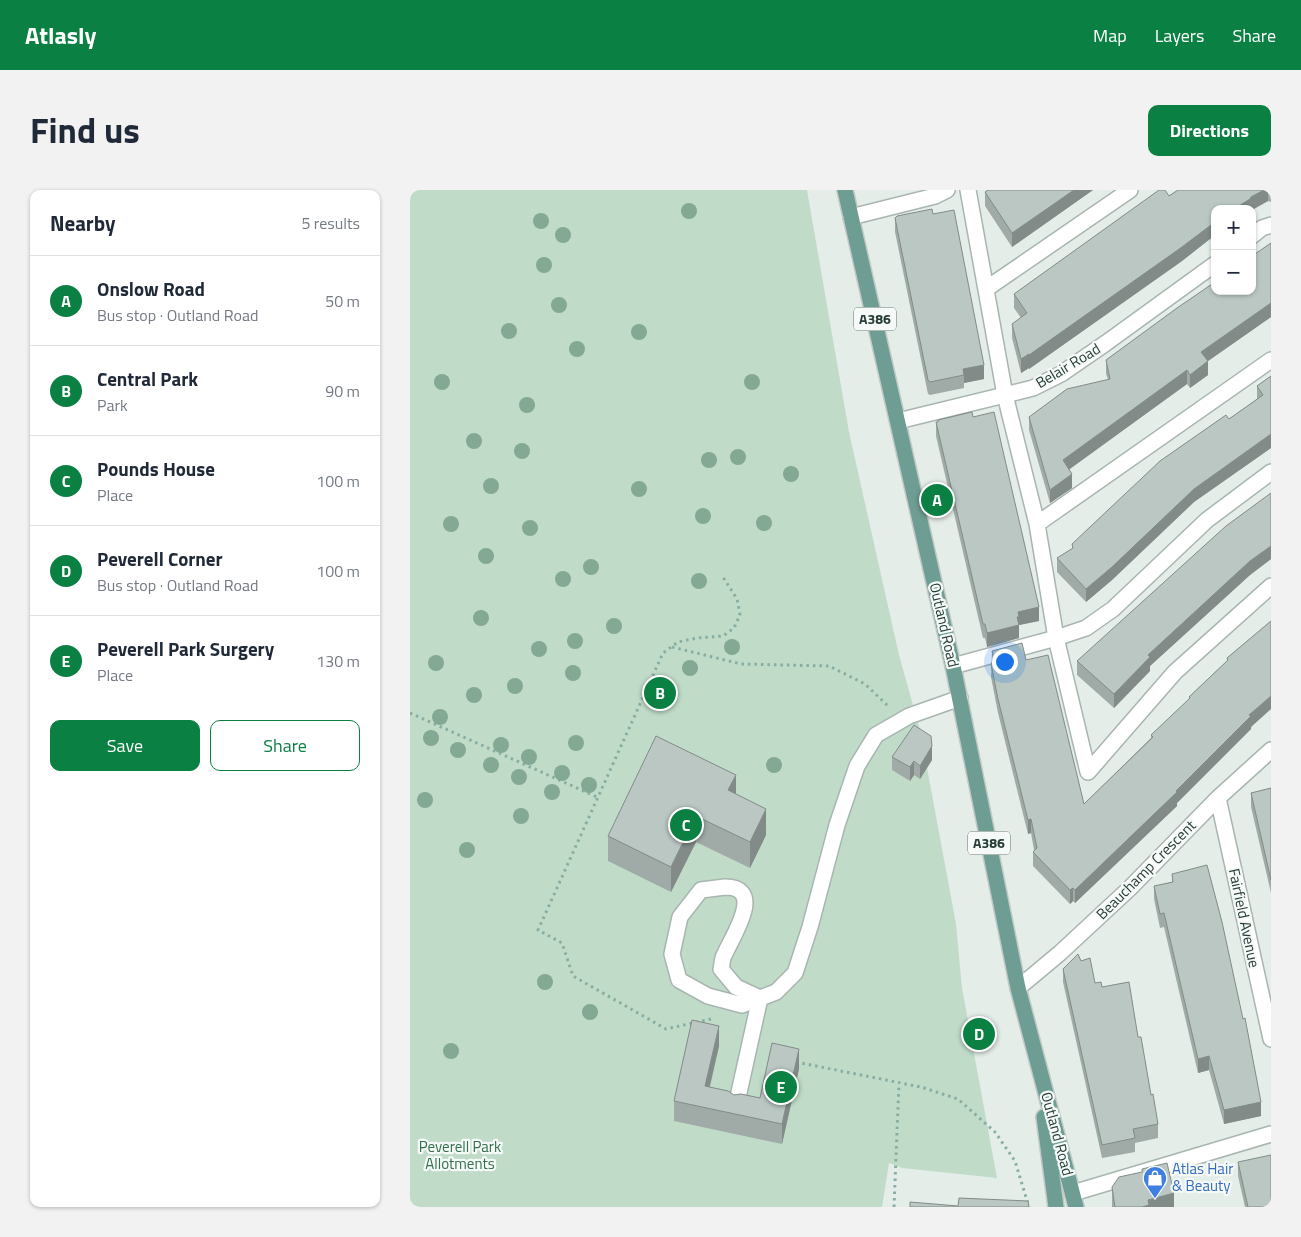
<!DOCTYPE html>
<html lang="en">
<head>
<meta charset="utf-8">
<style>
	:root { --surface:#fff; --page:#f2f2f3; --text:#1f2937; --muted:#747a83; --line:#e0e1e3; --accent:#0b8043 }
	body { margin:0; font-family:"Titillium Web",sans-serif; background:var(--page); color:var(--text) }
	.controls { position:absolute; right:15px; top:15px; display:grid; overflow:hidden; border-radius:10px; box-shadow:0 1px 4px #0004 }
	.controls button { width:45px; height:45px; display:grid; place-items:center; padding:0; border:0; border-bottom:1px solid var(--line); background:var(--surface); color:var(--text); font:25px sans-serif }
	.you { position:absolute; left:594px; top:471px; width:18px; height:18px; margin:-12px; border:4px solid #fff; border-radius:50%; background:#1a73e8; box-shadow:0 0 0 8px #1a73e833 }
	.badge { display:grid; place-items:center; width:32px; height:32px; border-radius:50%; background:var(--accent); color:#fff; font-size:16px; font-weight:700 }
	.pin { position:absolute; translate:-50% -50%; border:2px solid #fff; box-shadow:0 1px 5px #0006 }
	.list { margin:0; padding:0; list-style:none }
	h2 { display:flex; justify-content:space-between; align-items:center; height:65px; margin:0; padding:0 20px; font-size:21px }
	h2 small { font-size:16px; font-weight:400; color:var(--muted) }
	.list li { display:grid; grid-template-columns:32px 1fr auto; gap:15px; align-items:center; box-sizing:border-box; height:90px; padding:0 20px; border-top:1px solid var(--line) }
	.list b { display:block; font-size:19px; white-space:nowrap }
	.list p { margin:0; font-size:16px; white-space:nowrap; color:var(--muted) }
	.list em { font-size:16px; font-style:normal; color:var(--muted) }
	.actions { display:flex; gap:10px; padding:15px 20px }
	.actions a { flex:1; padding:11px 0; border:1px solid var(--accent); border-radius:10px; text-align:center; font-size:18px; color:var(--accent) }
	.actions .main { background:var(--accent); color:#fff }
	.map { position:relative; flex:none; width:861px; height:1017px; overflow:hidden; border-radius:10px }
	header { display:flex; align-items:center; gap:30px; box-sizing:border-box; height:70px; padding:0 25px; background:var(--accent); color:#fff }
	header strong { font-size:24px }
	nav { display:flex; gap:28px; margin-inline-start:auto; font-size:18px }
	.intro { display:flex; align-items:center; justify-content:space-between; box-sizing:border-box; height:120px; padding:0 30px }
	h1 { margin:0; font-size:35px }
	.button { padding:12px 22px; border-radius:10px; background:var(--accent); color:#fff; font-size:18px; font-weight:700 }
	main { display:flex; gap:30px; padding:0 30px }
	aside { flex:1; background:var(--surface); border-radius:10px; box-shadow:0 1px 4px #0004 }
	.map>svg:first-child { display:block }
	.green { fill:#c0dcc8 }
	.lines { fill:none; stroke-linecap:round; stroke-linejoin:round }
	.lane-casing { stroke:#a8b5b0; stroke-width:18 }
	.street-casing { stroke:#a8b5b0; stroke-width:18 }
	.primary-casing { stroke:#c2c9c7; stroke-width:18 }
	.path { stroke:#88ada3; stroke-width:3; stroke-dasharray:2.5 4; stroke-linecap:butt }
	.lane { stroke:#fff; stroke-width:15 }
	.street { stroke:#fff; stroke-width:15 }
	.primary { stroke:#6e9e93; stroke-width:15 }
	.tree { fill:#83a893 }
	.wall { fill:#a0aba7 }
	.shaded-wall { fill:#828b88 }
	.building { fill:#bac7c2; stroke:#828b88 }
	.labels { text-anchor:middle; stroke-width:4.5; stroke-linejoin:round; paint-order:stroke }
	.shield { fill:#f5f9f7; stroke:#647571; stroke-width:1 }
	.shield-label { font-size:14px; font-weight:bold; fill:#263d37 }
	.street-label { font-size:15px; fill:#263d37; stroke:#f5f9f7 }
	.park-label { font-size:15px; fill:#33704d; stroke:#f5f9f7 }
	.shop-label { font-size:15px; fill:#366cbe; stroke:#f5f9f7; text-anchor:start }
</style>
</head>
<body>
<header>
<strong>Atlasly</strong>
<nav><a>Map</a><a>Layers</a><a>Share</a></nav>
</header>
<div class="intro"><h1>Find us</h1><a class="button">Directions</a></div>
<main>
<aside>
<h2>Nearby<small>5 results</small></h2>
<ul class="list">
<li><span class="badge">A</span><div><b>Onslow Road</b><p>Bus stop · Outland Road</p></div><em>50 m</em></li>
<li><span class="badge">B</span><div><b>Central Park</b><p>Park</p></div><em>90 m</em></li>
<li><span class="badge">C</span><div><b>Pounds House</b><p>Place</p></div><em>100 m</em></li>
<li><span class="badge">D</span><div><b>Peverell Corner</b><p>Bus stop · Outland Road</p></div><em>100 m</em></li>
<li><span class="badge">E</span><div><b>Peverell Park Surgery</b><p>Place</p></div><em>130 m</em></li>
</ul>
<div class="actions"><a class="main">Save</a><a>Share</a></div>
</aside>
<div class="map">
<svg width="861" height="1017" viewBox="0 0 861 1017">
	<rect width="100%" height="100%" fill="#e5ede9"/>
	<path class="green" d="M0,0H397L439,242L489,465L510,540L546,734L552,798L587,988L492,978L479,973L472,1017H0Z"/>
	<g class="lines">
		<g class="lane-casing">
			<path id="lane" d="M558,0L595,205L627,334L646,448L678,582L765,482L861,396
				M576,99L720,0
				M627,334L861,170
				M326,916L350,808L326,797L311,779C312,776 312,771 313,768C319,751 358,697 315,697C307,698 299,699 291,700L270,727L262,764L269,790L298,806L332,815L366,802L385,783L400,737L427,635L447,576L466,545L499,526L550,508"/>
		</g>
		<g class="street-casing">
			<path id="street" d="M441,27L525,6L537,0
				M842,46L852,38L861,35
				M488,231L623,198L651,184L696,153L805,74
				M543,476L646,448L676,438L703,419L797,330L861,282
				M808,608L861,849
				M608,798L650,763L720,698L808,608L861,560
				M663,1003L861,944"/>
		</g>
		<g class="primary-casing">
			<path id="primary" d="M435,0L543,476L608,798L666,1017
				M634,927L646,1017"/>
		</g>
		<path class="path" d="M0,3L2,0
			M262,457L331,474L419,476L455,494L478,516
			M0,523L187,607
			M301,829L256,839L163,786L152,753L128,740L253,463L268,452L287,448L313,446L324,438L330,425L327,409L313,387
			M386,872L511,897L548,909L585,942L605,971L619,1017
			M484,1017L489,893"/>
		<use href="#lane" class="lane"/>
		<use href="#street" class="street"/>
		<use href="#primary" class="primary"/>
	</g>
	<g class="tree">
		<circle cx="279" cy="21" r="8"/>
		<circle cx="131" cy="31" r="8"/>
		<circle cx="153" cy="45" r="8"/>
		<circle cx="134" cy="75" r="8"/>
		<circle cx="149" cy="115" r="8"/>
		<circle cx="99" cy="141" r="8"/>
		<circle cx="229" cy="142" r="8"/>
		<circle cx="167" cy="159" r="8"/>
		<circle cx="32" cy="192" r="8"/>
		<circle cx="342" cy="192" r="8"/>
		<circle cx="117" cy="215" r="8"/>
		<circle cx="64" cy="251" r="8"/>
		<circle cx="112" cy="261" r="8"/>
		<circle cx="328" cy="267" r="8"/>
		<circle cx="299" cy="270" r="8"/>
		<circle cx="381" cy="284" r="8"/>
		<circle cx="81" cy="296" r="8"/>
		<circle cx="229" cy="299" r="8"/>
		<circle cx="293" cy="326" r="8"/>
		<circle cx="354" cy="333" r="8"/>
		<circle cx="41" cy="334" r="8"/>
		<circle cx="120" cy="338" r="8"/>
		<circle cx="76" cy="366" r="8"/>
		<circle cx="181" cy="377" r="8"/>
		<circle cx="153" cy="389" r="8"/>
		<circle cx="289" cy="391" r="8"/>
		<circle cx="71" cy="428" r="8"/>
		<circle cx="204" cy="436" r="8"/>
		<circle cx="165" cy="451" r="8"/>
		<circle cx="322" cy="457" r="8"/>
		<circle cx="129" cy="459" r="8"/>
		<circle cx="26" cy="473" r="8"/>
		<circle cx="280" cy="478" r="8"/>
		<circle cx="163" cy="483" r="8"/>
		<circle cx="105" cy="496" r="8"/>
		<circle cx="64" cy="505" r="8"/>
		<circle cx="30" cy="527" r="8"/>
		<circle cx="21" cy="548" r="8"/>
		<circle cx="166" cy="553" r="8"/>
		<circle cx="91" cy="555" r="8"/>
		<circle cx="48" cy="560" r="8"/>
		<circle cx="119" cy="567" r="8"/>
		<circle cx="81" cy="575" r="8"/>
		<circle cx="364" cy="575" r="8"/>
		<circle cx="152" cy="583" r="8"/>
		<circle cx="109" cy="587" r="8"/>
		<circle cx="179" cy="595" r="8"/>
		<circle cx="142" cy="602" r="8"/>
		<circle cx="15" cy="610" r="8"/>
		<circle cx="111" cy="626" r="8"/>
		<circle cx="57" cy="660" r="8"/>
		<circle cx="135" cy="792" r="8"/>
		<circle cx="180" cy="822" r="8"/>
		<circle cx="41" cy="861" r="8"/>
	</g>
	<path class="wall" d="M683,0L602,57L575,16V2Z
		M768,0H861V12L858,11L842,20V19H805V45L772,71L619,179V178L611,183L602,148V134L611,128L604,118V104Z
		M523,24L574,189L554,193V198L520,205L518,204L485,42V28Z
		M861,53V127L798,171V185L780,198L777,194L659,279L662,298L640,313L619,240V227L698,189L696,184V170Z
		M861,186V258L784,312L702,390L676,412L647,382V368L662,359V354L819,229L847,209V196Z
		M528,230L629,431L609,435V448L577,457L575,448H573L526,246V232H528Z
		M861,303V369L840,385L740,476V481L704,518L667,485V471Z
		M861,431L841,539L767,613V616L665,713L663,711L660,714L623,676V662L624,660L621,643L618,644L588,523L581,487L582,461L616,470L674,614L741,548V545L779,510V507L817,471V468Z
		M482,567L522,570L510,589L504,585L500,591L482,580Z
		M861,598V703L841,617V603Z
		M326,604L356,645L340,678L286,652L261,702L198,671V646Z
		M762,684L851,926L814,934L799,880L788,883L754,737L750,738L744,709V696L762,692Z
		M671,771L685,793L692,797L741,905L748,934V948L725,953V962L692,968L653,792V779Z
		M309,856L300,897L324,905L350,908L389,879L372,954L264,931V911Z
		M828,972L861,1017H835L828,986Z
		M702,997L764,1017H702Z"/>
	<path class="shaded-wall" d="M664,0H683L602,57V43Z
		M854,0H858V11L842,20V19H824L841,7Z
		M805,32V45L772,71L619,179V165Z
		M861,113V127L798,171V185L780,198V185L791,162Z
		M619,164V178L611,183V169Z
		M574,175V189L554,193V185L553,179Z
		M777,180V194L653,284V270Z
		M861,244V258L784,312L702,390L676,412V399L784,299Z
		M662,284V298L640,313V300Z
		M861,356V369L840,385L740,476V481L704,518V504L738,465L840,371Z
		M629,417V431L609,435V448L577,457V443L607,427L608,422Z
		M861,506V519L841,537V539L767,613V616L665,713V700L766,601L839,525Z
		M522,556V570L510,589V576Z
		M504,571V585L500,591V577Z
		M326,585V610L318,600Z
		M356,619V645L340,678V652Z
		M286,626V652L261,702V677Z
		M621,629V643L618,644V630Z
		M663,698V711L660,714V700Z
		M309,836V856L295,916V896Z
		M389,859V879L372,954V934Z
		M799,866V880L788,883V869Z
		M851,912V926L814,934V920Z
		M764,1003V1017H732L738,1010Z"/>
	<path class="building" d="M578,0H664L602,43L575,2Z
		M749,0H755L759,6L768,0H854L841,7L840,9L824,19H805V32L772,57L619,165V164L611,169L602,134L617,123L604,104Z
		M522,19L523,24L544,20L574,175L553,179L554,185L520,192L518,190L485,28L487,26Z
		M861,53V113L791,162L798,171L780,185L777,180L653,270L662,284L640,300L619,227L657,199L700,189L696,170L767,118L805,92V101H842V66Z
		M861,186V244L784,299L702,377L676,399L647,368L663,358L662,354L750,271L816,225L819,229L853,205L847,196Z
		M562,222L563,227L584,222L629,417L608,422L609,427H607L609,435L577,443L575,434H573L526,232H528V230Z
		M861,303V356L840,371L738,465L740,467L704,504L667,471L816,336Z
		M861,431V506L839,525L841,526L766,601L767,602L665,700L663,698L660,700L623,662L627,658L621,629L618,630L588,509L581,474L584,470L582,461L612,453L616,470L638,465L674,614L743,547L741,545L780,508L779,507L818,470L817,468Z
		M504,535L521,546L522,556L510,576L504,571L500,577L482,567Z
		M246,546L326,585L318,600L356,619L340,652L286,626L261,677L198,646Z
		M861,598V690L841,603Z
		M797,675L812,732L833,829L835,828L851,912L814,920L799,866L788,869L754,723L750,724L744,696L763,692L762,684Z
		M668,764L671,771L680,768L685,793L691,792L692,797L719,792L728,847H731L741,905L743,904L748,934L723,939L725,948L692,955L653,779Z
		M282,830L309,836L295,896L318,901L324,905L331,904L350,908L362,853L389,859L372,934L264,911Z
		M861,965V1017H838L828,972Z
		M757,973L764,1003L738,1010L739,1015L732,1017H705L702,997L709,987L732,982V979Z
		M549,1008L618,1011L619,1017H500V1012L548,1016Z"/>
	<defs>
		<g id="shop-pin" transform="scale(1.25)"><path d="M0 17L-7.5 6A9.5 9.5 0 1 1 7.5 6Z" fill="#3f7fe0" stroke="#f5f9f7"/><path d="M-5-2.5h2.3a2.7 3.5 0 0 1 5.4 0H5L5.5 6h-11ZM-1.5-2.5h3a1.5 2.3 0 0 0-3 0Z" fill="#fff"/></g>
	</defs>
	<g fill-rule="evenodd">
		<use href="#shop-pin" x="745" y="988"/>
	</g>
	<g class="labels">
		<g class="shield">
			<rect x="444" y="117.5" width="42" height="23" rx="4"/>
			<rect x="558" y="641.5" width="42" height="23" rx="4"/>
		</g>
		<g class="shield-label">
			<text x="465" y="134">A386</text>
			<text x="579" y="658">A386</text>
		</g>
		<g class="street-label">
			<text transform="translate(658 176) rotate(-31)" y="5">Belair Road</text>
			<text transform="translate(534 435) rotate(77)" y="5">Outland Road</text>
			<text transform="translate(736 680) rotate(-45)" y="5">Beauchamp Crescent</text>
			<text transform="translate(834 728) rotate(78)" y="5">Fairfield Avenue</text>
			<text transform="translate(647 944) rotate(75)" y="5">Outland Road</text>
		</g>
		<g class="park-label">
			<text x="50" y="962">Peverell Park<tspan x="50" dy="17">Allotments</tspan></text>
		</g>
		<g class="shop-label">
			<text x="762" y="984">Atlas Hair<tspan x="762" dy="17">&amp; Beauty</tspan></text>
		</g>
	</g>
</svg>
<div class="controls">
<button>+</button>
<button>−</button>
</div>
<div class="you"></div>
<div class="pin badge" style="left:527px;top:310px">A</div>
<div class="pin badge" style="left:250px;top:503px">B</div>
<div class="pin badge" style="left:276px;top:635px">C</div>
<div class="pin badge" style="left:569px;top:844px">D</div>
<div class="pin badge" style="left:371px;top:897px">E</div>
</div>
</main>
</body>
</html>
